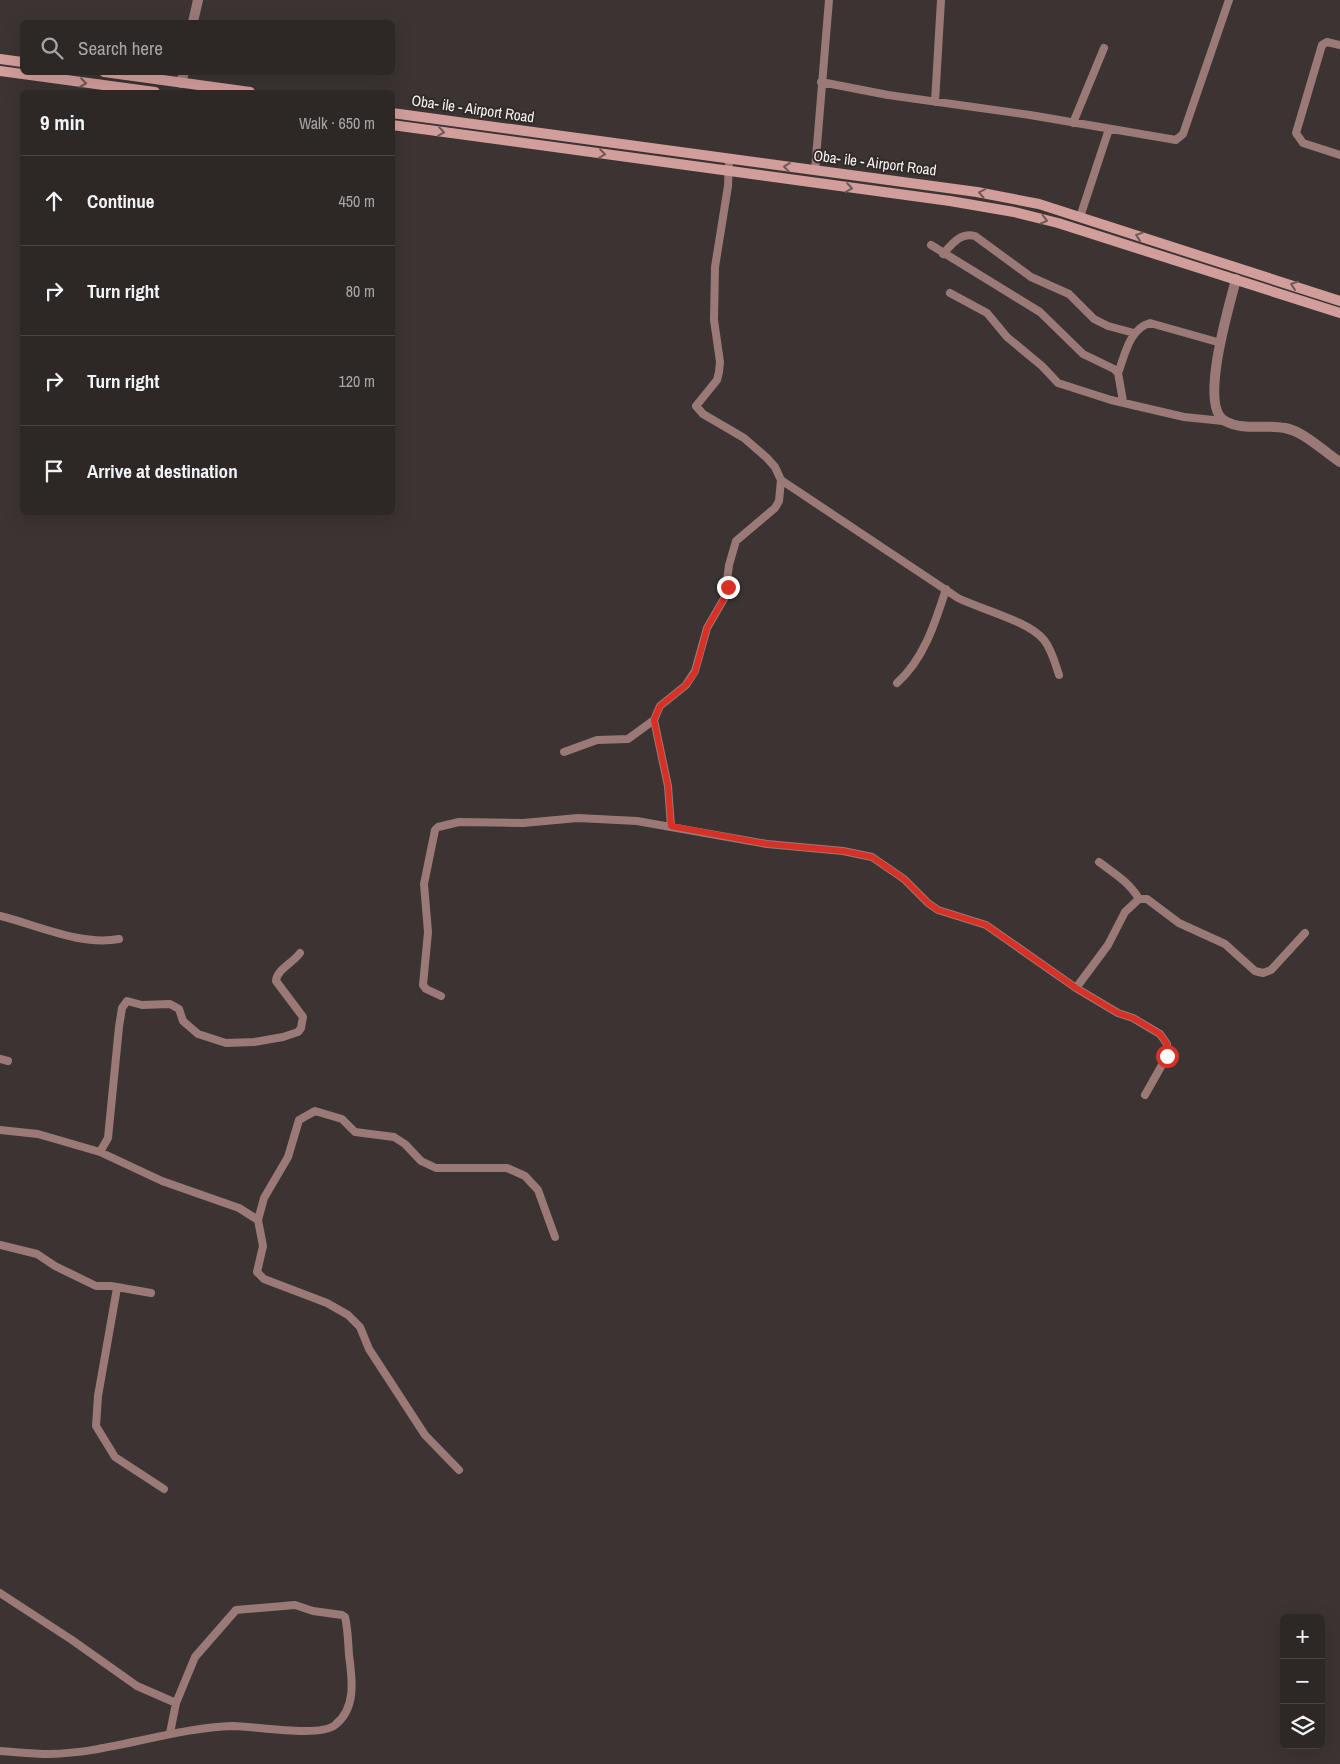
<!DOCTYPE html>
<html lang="en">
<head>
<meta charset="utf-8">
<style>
	:root { --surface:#2d2726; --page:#352f2e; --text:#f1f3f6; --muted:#a7a5a7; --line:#484443 }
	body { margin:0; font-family:"Archivo Narrow",sans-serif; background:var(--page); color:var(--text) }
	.controls { position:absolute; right:15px; bottom:15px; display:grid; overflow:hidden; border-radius:8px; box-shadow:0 5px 20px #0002 }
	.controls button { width:45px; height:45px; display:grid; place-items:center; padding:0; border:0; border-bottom:1px solid var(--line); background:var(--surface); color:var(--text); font:25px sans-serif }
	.stop { position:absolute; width:15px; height:15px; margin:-11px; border:4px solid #d93025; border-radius:50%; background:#fff }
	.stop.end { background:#d93025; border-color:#fff; box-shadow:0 1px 5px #0008 }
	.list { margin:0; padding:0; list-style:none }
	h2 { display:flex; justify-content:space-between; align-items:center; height:65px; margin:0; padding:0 20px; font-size:21px }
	h2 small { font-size:16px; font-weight:400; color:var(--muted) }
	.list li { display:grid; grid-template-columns:32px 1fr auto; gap:15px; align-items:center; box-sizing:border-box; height:90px; padding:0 20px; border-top:1px solid var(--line) }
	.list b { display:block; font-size:19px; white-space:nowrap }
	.list em { font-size:16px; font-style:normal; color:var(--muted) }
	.icon { flex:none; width:28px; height:28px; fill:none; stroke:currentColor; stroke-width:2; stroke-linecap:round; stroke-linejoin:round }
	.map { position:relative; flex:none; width:1340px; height:1764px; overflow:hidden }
	.search { position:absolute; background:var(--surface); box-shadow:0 5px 20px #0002; left:20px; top:20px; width:375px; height:55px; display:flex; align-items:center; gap:12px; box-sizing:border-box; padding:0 18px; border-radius:8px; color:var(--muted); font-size:19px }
	.panel { position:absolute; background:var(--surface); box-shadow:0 5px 20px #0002; left:20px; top:90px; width:375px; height:425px; border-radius:8px }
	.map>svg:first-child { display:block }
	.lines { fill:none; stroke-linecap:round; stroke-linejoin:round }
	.minor { stroke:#9a7977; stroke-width:8 }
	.tertiary { stroke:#9a7977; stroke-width:10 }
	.secondary { stroke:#d29e9b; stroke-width:10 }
	.oneway { stroke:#715857 }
	.route { stroke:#d93025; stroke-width:6 }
	.labels { text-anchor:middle; stroke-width:4; stroke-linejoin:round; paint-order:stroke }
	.street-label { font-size:15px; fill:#f8f3f2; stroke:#312a29 }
</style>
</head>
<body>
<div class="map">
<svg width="1340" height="1764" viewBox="0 0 1340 1764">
	<rect width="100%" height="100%" fill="#3c3433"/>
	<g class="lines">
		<path class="minor" d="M1340,45L1327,42L1322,45L1296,133L1303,143L1340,155
			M821,82L888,95L1030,115L1176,140L1183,134L1229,0
			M935,102L941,0
			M1073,123L1104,48
			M815,170L829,0
			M1080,217L1109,129
			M931,245L1040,312L1083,354L1114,369L1118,373L1123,401
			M943,254C952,244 960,232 975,236L1031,277L1069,294L1094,319L1108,326L1134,333
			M950,293L987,313L1007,337L1042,366L1058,383L1111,400L1184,417L1223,421
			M1118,373C1125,355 1129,329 1150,323L1221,343
			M781,480L958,598C980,609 1029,621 1044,640C1052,650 1055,663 1059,675
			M897,683C924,659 935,623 946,589
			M564,752L597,740L628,739L654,720
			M671,826L668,786L654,720L660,706L686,685L695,671L707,628L725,597L729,565L736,541L775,508L779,501L781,480L775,467L767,458L744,438L703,414L696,406L717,380L719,372L720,362L714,320L715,267L728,186L729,160
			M1099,862C1114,873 1130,883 1139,899
			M0,916C37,925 80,946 119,939
			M1076,988L1108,945L1125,912L1139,899H1147L1179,923L1225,944L1255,971L1263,973L1271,970L1305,933
			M441,996L426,989L423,985L428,932L424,884L435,830L438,827L459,822L523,823L578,818L637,821L767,844L843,851L872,857L904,879L928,903L938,910L986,925L1076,988L1118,1013L1133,1018L1160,1034L1167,1044V1056L1145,1095
			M0,1059L8,1061
			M0,1130L38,1134L100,1152L162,1181L239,1208L258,1220L263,1246L257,1272L264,1279L327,1303L348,1315L360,1327L369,1349L425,1435L459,1470
			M100,1152L108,1138L119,1027L122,1008L127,1001L142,1005L170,1004L179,1009L183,1021L198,1034L226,1043L254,1042L283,1037L298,1032L301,1028L303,1017L276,981C277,969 292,964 300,953
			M258,1220L264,1198L288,1157L299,1120L315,1111L342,1119L355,1132L394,1137L405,1144L421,1161L436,1168H507L525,1176L538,1190L555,1237
			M0,1245L37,1254L55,1266L96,1286H111L151,1293
			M117,1288L98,1396L96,1426L115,1457L164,1489
			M0,1593L72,1640L137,1686L176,1703
			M0,1751C16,1752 33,1754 49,1754C111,1753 171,1728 233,1726C255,1726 319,1738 335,1725C357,1708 352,1678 349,1655C348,1642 348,1629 345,1617L342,1615L313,1611L295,1605L236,1610L195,1657L176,1703L170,1733"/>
		<path class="tertiary" d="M193,22L198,0
			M181,83L184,72
			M1236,279C1230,304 1198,407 1225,421C1243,431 1266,424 1285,428C1305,432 1323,451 1340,462"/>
		<path class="secondary" d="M0,59L22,62
			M0,71L155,92
			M104,72L250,92
			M392,113L977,192L1039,204L1340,301
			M392,125L950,201L1014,212L1058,223L1340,313"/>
	</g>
	<defs><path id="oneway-chevron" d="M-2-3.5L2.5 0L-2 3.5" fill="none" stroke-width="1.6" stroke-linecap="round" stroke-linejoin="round" transform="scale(1.25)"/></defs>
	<g class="oneway">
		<use href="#oneway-chevron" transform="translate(83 83) rotate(8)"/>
		<use href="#oneway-chevron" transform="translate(441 132) rotate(8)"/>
		<use href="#oneway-chevron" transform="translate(602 154) rotate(8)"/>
		<use href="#oneway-chevron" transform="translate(787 167) rotate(-173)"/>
		<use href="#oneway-chevron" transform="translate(849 188) rotate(8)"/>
		<use href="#oneway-chevron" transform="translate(982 193) rotate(-169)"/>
		<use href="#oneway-chevron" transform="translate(1044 220) rotate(14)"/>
		<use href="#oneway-chevron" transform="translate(1139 236) rotate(-162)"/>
		<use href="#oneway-chevron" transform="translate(1294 285) rotate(-162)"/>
	</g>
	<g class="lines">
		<path class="route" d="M728,587L725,597L707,628L695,672L686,685L660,706L654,720L668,786L671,826L767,844L843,851L872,857L904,879L928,903L938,910L986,925L1076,988L1118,1013L1133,1018L1160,1034L1167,1044V1056"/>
	</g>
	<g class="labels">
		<g class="street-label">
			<text transform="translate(473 109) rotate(8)" y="5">Oba- ile - Airport Road</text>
			<text transform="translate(875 163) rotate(7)" y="5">Oba- ile - Airport Road</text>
		</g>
	</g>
</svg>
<div class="controls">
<button>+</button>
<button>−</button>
<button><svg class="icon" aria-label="layers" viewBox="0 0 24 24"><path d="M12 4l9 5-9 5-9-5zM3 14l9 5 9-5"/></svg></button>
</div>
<div class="stop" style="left:1167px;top:1056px"></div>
<div class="stop end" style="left:728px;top:587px"></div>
<div class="search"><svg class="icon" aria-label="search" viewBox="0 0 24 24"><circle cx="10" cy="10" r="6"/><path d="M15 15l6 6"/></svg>Search here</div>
<section class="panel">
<h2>9 min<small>Walk · 650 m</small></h2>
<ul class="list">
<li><svg class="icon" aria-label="ahead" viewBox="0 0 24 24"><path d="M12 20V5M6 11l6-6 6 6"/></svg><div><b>Continue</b></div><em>450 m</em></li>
<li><svg class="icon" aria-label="right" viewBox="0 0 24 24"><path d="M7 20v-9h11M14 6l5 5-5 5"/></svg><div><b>Turn right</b></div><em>80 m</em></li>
<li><svg class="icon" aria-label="right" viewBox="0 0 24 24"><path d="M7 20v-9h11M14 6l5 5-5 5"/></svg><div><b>Turn right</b></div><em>120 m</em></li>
<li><svg class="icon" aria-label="arrive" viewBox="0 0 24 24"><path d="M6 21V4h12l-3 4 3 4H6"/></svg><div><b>Arrive at destination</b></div></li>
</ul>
</section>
</div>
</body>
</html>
